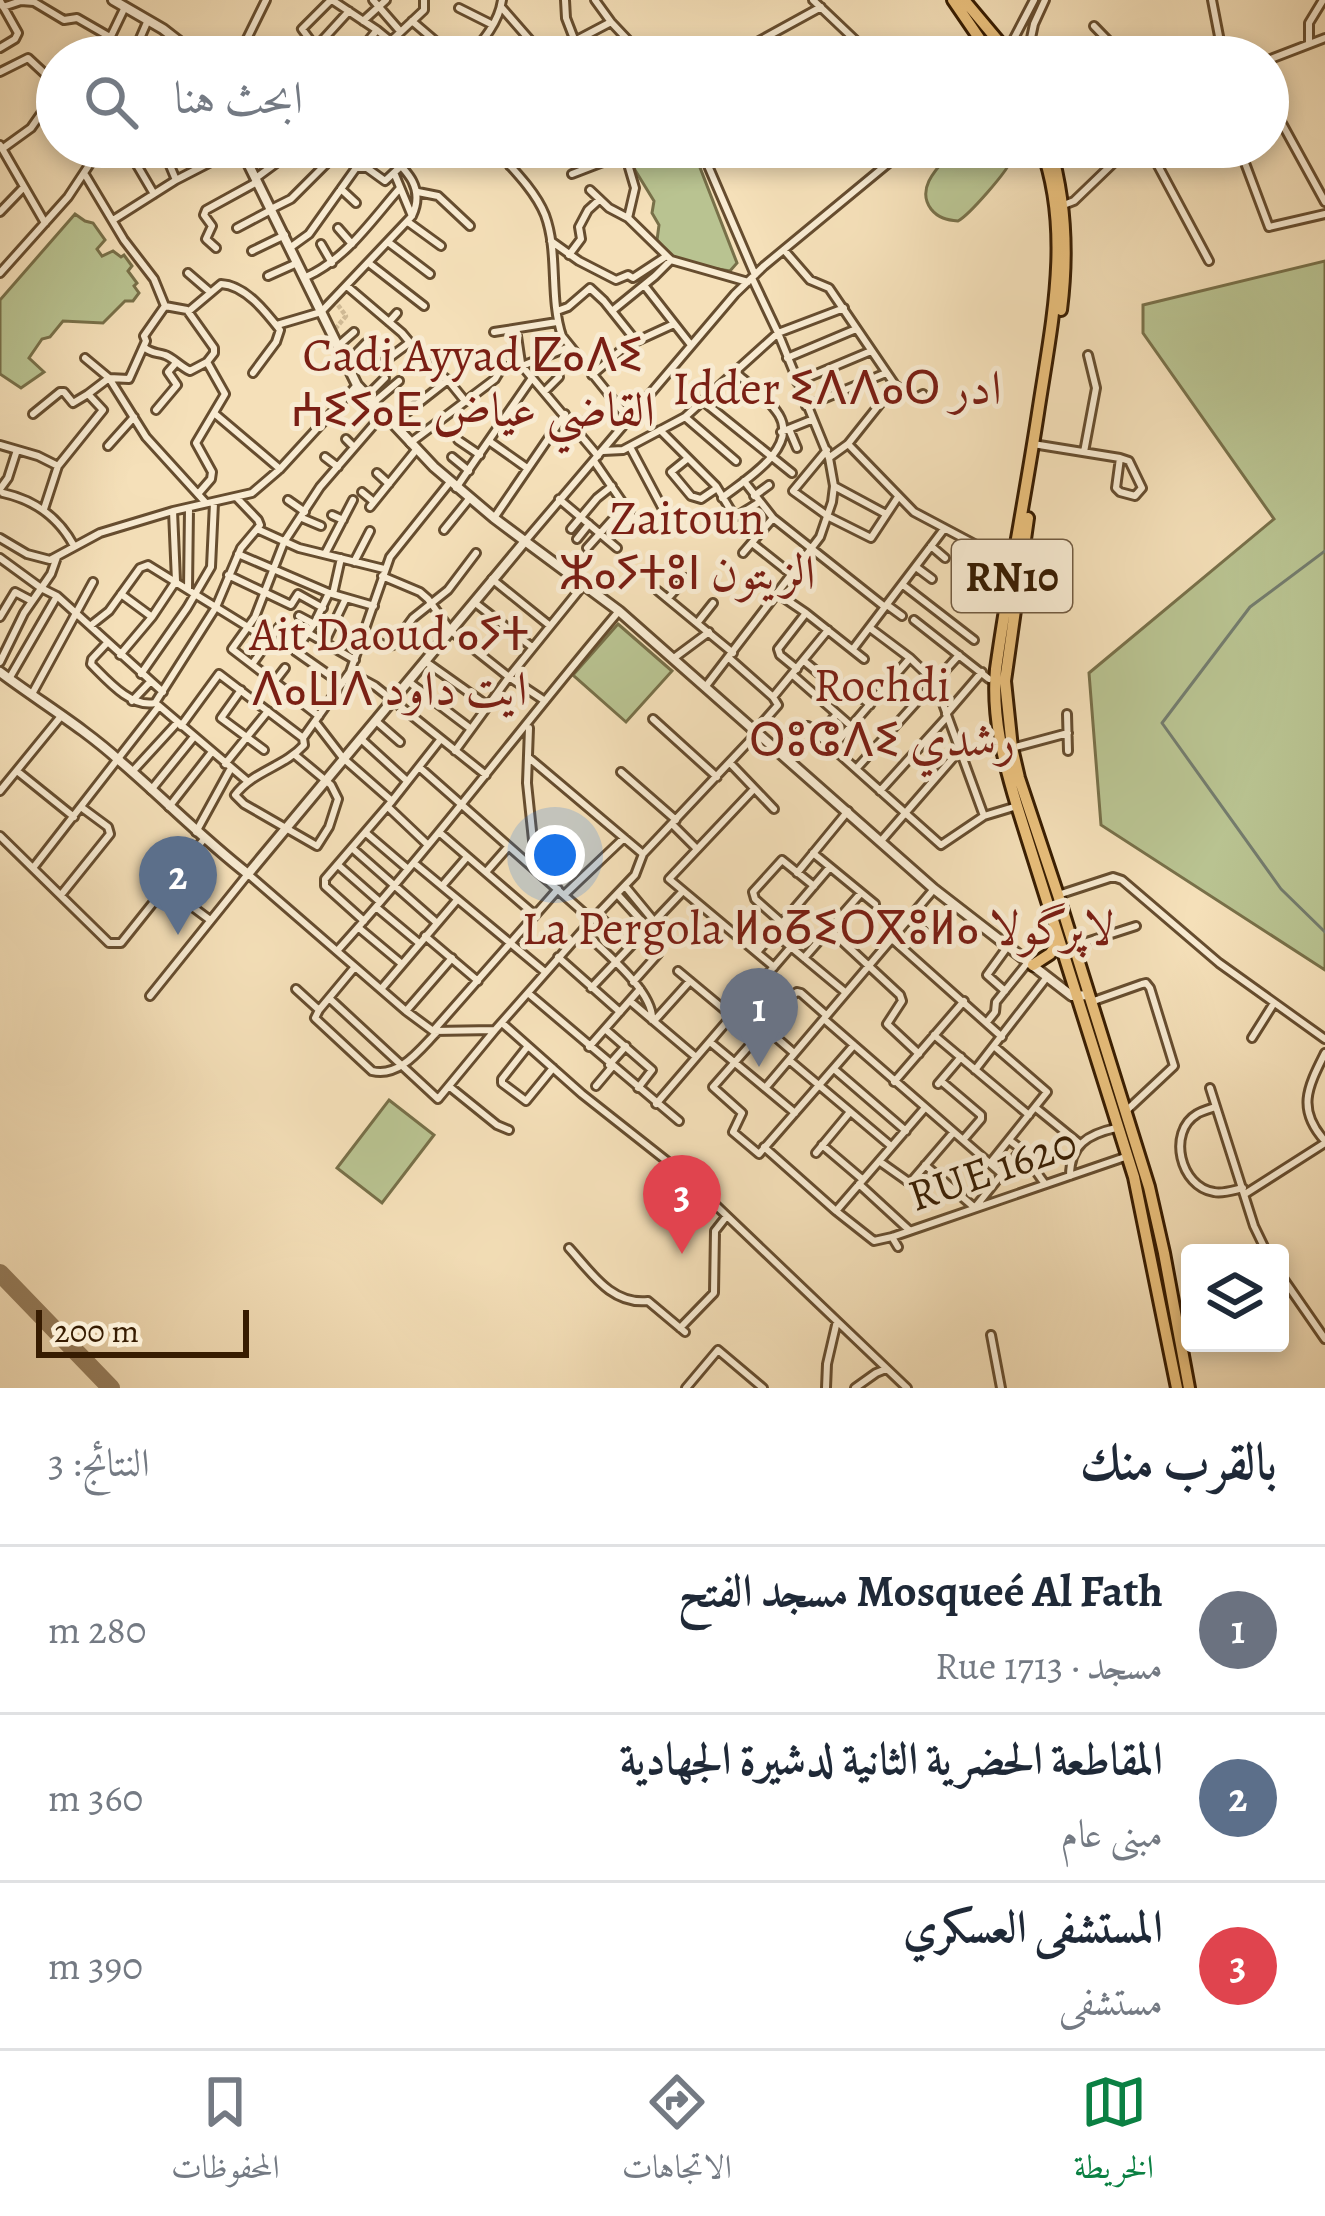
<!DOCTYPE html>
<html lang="ar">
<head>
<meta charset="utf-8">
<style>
	:root { --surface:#fff; --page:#f2f2f3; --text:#1f2937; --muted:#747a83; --line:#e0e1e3; --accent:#0b8043 }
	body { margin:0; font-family:Alegreya,Amiri,"Noto Sans Tifinagh",serif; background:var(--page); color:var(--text); direction:rtl }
	.controls { position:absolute; right:36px; bottom:36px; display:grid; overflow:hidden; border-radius:12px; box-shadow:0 6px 18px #0003 }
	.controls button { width:108px; height:108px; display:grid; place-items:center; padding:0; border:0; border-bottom:3px solid var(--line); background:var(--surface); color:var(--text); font:60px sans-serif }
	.scale { position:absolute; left:36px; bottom:30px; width:213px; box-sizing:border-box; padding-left:12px; border:6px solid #371c01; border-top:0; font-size:33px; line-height:42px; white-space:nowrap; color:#371c01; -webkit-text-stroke:9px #f8ebd2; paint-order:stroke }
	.you { position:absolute; left:555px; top:855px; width:42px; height:42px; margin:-30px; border:9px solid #fff; border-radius:50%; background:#1a73e8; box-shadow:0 0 0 18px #1a73e833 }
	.badge { display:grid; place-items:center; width:78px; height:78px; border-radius:50%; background:var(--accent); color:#fff; font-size:39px; font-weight:700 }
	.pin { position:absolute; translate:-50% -99px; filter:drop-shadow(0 3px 6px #0008) }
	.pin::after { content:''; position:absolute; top:63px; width:42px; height:36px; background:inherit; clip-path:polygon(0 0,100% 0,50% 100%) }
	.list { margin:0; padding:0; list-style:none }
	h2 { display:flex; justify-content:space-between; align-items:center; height:156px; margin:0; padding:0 48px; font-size:51px }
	h2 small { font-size:39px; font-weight:400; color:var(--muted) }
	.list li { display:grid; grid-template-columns:78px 1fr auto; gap:36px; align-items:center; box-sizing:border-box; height:168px; padding:0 48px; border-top:3px solid var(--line) }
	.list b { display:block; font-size:45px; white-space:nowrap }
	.list p { margin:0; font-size:39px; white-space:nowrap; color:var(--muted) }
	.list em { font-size:39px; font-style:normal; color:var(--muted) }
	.icon { flex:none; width:66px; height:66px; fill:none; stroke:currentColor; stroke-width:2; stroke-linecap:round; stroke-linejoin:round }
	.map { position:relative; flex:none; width:1325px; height:1388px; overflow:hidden; direction:ltr }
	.search { position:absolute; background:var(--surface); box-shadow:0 6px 18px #0003; left:36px; right:36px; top:36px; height:132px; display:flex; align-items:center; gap:30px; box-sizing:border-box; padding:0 42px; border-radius:66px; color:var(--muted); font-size:45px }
	.sheet { height:660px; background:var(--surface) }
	nav { display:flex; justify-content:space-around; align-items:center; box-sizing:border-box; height:168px; border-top:3px solid var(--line); background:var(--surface); font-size:33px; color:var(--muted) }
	nav a { display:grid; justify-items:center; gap:6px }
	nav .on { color:var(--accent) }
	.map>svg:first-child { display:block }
	.green { fill:#b9c391; stroke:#787049; stroke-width:3 }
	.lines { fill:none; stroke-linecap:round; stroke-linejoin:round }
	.stream { stroke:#747c6d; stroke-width:3 }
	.taxiway { stroke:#967e5d; stroke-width:18 }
	.pedestrian-tunnel { stroke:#cfb994; stroke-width:4.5; stroke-dasharray:4.5 2; stroke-linecap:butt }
	.minor-casing { stroke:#664d2f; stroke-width:12 }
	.tertiary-casing { stroke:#664d2f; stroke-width:14 }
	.primary-casing { stroke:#371c01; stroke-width:16 }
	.minor { stroke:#f8ebd2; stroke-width:6 }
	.tertiary { stroke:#f8ebd2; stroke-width:8 }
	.primary { stroke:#eac07c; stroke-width:10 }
	.labels { text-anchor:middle; stroke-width:10; stroke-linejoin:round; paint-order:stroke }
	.shield { fill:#f8ebd2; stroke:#715a40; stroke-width:3 }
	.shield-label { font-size:42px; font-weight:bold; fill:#371c01 }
	.street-label { font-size:45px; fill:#371c01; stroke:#f8ebd2 }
	.neighbourhood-label { font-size:48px; fill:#7a1f14; stroke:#f8ebd2 }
</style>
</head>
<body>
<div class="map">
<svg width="1325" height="1388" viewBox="0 0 1325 1388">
	<rect width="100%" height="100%" fill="#f5e0b9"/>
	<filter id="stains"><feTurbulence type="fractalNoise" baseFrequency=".00167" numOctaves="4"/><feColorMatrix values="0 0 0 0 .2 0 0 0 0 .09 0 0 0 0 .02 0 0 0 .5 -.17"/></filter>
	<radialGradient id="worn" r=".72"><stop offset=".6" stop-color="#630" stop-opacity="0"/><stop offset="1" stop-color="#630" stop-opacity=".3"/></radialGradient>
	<path class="green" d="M626,147H692L737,263L730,271L681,263L670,257L657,240L659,225L652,213L654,201L635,170Z
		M956,147H1011C1012,151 1013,154 1012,158C1009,170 969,215 958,221C947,220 938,218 931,209C914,186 942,164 956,147Z
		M75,214L85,221L93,223L105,240L97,249L102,256L113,251L121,257L124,255L132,266L128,271L137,283L134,286L139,293L133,301H125L103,323L63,321L50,337L42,339L29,358L44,372L21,388L0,374V300Z
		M1325,261V970L1101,825L1089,673L1274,519L1143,333V305Z
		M618,624L672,671L626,722L573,675Z
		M389,1100L434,1135L382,1203L337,1168Z"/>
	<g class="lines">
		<path class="stream" d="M1325,551L1250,607L1162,723L1281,889L1325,932"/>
		<path class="taxiway" d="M0,1273L111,1388"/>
		<path class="pedestrian-tunnel" d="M331,334L346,316L335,301"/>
		<g class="minor-casing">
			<path id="minor" d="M332,0L377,30L410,57
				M373,0L400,31
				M565,0L566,18L581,57
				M595,0L611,22L644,57
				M813,0L873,57
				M1212,0L1223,57
				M0,1L18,33L15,39L0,48
				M3,7L21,1L34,2L64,20L77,18L110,37
				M459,8L493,25
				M502,8L543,55
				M363,21L386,0
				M412,21L454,57
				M1094,26L1124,57
				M391,41L424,10V0
				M1309,42V23L1323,0
				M243,46L255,57
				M316,48L302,29L331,0
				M1009,48L1034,0
				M101,57L125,7
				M132,57L148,20
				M170,57L182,42
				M238,57L266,0
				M307,57L349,11
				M355,57L377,30
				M468,57C483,41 499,22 502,0
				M534,57L573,42L611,22
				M730,57L821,7
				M1027,57L1034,24L1045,0
				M1268,60L1325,38
				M0,72L28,58L57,85
				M1268,98L1325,202
				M0,145L45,223
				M195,147L204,165
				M493,147C511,167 535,190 545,215C559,253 549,297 562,336L628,418
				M623,147L635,188L628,218
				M700,147L755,275
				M1148,147L1209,261
				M1239,147L1269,227L1325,214
				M2,149L31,128L57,91
				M166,156L176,180
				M134,160L154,194
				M248,162L267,147
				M510,166L534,147
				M84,173L124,240L154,279L165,306
				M572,174L624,154
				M395,175L412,216
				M256,178L298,147
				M341,189L356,203
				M590,190L609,208L628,218L671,260L748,282
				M418,192L438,196L470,226
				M1061,206L1074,201L1130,147
				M271,209L291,199L343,147
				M0,212L24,187
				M113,220L176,180L240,147
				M408,222L441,246
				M237,228L271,210
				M338,228L352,244
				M551,241L579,261L616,280L628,275L633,278L665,257
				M388,242L430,274
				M321,244L332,263
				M291,247L309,234L356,168H367L385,181L400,167
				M216,248L206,239L212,226L204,215L206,210L257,182
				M784,250L810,280L829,288L895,385L916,398L923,394
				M252,251L285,235
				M569,255L581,239L579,227L588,210L599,200
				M370,264L424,306
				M0,273L68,197L101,147
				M188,273L210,292
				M268,276L297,263
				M306,277C346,259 371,221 400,188
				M644,285L691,345
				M348,287L402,333L432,369L448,380L465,401
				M165,306L187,310L214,348V353L207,362
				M189,311L221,284C245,285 266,312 280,330L276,342L253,373
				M557,311L568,307L590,288L604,301L636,341
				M612,311L655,276L671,260
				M389,322L397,313
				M277,325L321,312L412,216C427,185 402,167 382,147
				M516,329L521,363
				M494,332L557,322
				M338,346L354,332
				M144,347C152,354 156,352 165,355C172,357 181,367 190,371L207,362
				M85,358L109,378L129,379L146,341L144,336L165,306
				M787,358L856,329
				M346,364L366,343
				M381,364L409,343
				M522,366L598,456
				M592,375L626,346L674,324
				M109,378L146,437L206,503
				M797,382L871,351
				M545,391L559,377
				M367,396L385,378
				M704,402L792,473
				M373,403L399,381
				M806,406L886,373
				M156,410L177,385L168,372L175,364
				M214,413L280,469
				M33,414L60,392H64L73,403L88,394
				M685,417L736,461
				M392,424L448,380
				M576,429L594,414
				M789,429L797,448
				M660,430L716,486L733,514L737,516L758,503
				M781,432L811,420
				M346,439L354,447
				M458,440L480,455
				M489,441L527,468
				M410,443L495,379L501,369L521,363L522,366L569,347
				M848,444L914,512L1012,564
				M1033,444L1120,458L1129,461L1142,488L1135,496L1120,492L1116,488L1120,458
				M0,445L38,456L58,466
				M108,446L134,417
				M630,447L664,511
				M827,450L793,491L829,517L871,538L898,497
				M603,451L623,450L685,417L778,333L844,308
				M1084,452L1096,388L1088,355
				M325,457L338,467
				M452,457L469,471
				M830,457L848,444L895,385
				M687,459L671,472L691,496L701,499L717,488
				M594,461L638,525
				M377,473L389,484
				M744,481L773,518L885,607
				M834,486L886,514
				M456,488L532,378
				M0,489L8,478L17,450
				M362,492L374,502
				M3,493C35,500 59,518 74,546
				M198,494L211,479L212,472L196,443L225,394L207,362
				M754,496L769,485
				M237,498L258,520L260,525L257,529
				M722,498C743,481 799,449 779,415C769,399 750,385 736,373
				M559,499L617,548
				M288,500L305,512
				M370,507L416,450
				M44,509L58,466L103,410L88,394L109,378
				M332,515L343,520
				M302,518L321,526
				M494,518L565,414
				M257,529L299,548L384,569
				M571,529L597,498L612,486
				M444,530L469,499
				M0,538L27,554L50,560L100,533L173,511L252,493L280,469L357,385
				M577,539L589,524
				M526,540L735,294L764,266L908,147
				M752,543L791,574
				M931,546L945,558
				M587,548L613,519
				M743,553L773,518
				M238,554L329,593L374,606
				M325,554L353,500
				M0,558L41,588L57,596L163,692
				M354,562L370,531
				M916,567L932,579
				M228,575L291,605L298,594L323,608
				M382,576L420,592L428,599L451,631L509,677L545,701
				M492,579L549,625
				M903,585L974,640
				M188,589L189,509
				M658,591L733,653
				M329,593L314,624L295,651L342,684
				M121,594L152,617
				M333,594L341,558
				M778,594L806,613L864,659
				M668,598L686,578
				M474,602L532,647
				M887,605L902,616
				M299,616L314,624
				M0,617L15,592L32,601
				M914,620L989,679
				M698,622L713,603
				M90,626L109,611L140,568L148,565L269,640
				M870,628L910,658L935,682L984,816
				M308,633L355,660
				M363,636L387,646L393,645L413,618L448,590L476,553
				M107,643L92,659L91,664C108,681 131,708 155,703
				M324,644L346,598
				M853,649L944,529
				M120,655L152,617L176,581L173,511
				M674,658L709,632
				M729,658L773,697
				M804,661L827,680
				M0,662L24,613L51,574L57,557
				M426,662L488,706
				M253,663L279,627
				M797,669L780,655L778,649L806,613
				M351,673L375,686L486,775
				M141,674L187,608L211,567L214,503
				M793,675L851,726
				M9,679L57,596
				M275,681L285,668
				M409,682L471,729
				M846,684L870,705
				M706,686L820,537L832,502L834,486L829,458L778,333L752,278
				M241,690L221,718L264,750
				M32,694L93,582
				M132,701L150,682
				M155,703L216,607L241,548L257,529
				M158,705L246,780
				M946,714L982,672
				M1067,714L1068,751
				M319,716L232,649L255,617L284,542L320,487L383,414
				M653,719L717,777
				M376,721L400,742
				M316,723L343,758L392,801
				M181,726L219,674L303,738
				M529,728L527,783L536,869
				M756,730L778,705L773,697L828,630
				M818,736L837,714
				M361,739L407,781
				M832,748L910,658
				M1012,748L1068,733
				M455,751L509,677L585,583
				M781,752L802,726H808L941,845L984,816L1017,806
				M295,755L331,785L338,799L329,827L317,846L244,804L235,795C253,771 284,767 304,745L303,738L350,672L390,557L450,482
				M528,757L643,854
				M730,763L774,809
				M225,764L268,711
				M419,767L592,920
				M856,769L959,655
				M17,771L74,817
				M132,772L177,723
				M621,772L676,820
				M754,789L669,879L774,967
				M151,790L193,738
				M0,791L62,715
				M880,791L946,718
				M169,807L211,753
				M388,807L428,845
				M673,825L696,848
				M196,832L231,768
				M439,832L535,915
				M366,833L408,869
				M0,836L109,943H121L204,839
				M881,841L960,750
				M352,848L437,923
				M813,853L875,904
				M414,863L545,972
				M338,865L380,902
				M33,868L159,706
				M486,872L508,847
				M797,873L848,811
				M442,886L467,857
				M625,886L653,920
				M166,887L210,920
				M61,895L110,834L108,827L81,807
				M564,895L624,838
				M618,895L648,928
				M1058,895L1113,877L1122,880L1219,963L1325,1039
				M376,907L419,943
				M915,912L931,926
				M597,914L629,945
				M364,921L325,886V879L392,801L440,740
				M782,923L755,899L753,892L782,860L814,886
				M359,928L402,964
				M829,929L900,995L902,1001L887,1024L919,1054
				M583,931C603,951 654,991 652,1020
				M774,933L845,992
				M425,936L478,981
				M891,938L1002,1037
				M1074,946L1136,926
				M337,951C436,842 524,723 619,611
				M758,951L830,867
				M558,957L620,1012
				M804,958L861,893
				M354,968L319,1010L315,1018L372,1071C400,1078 420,1049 438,1031
				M678,971L732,1016
				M633,982L658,954L655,948L640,935
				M762,982L785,1001L797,992L801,993L826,1015
				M382,988L457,900
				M591,988L683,891
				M296,989L319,1010
				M1005,991L987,975L1008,946
				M528,993L679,1121
				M150,996L248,874L406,1011L433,1031
				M329,998L438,1099L495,1030
				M630,1001L696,1057
				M1091,1002L1142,984L1146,983L1150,988L1174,1066L1126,1111
				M740,1006L794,1053
				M406,1011L452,958
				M824,1019L1002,1174
				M654,1021L690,981
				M987,1022L995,1012L996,1002L1028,962
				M502,1023L582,1094L682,1173L907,1388
				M765,1028L713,1087L742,1113L733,1132L759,1154L854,1045
				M605,1029L652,1070L638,1088
				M433,1031L495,1030L592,920L635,875L643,854L758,732
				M433,1031L558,889
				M934,1035L1029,1115
				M1252,1038L1274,1003
				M710,1042L795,1113
				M528,1046L502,1079V1083L526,1101L553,1068
				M589,1047L640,989
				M1325,1053C1308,1087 1296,1109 1325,1141
				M789,1060L891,1146
				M609,1065L626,1046
				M834,1069L906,1131
				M975,1070L1047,977
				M941,1081L981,1115V1119L963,1140
				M894,1082L964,1001
				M938,1084L961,1057
				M596,1086L612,1067
				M450,1087L497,1125L509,1130
				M766,1087L934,889
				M1210,1088L1254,1226L1267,1253
				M656,1104L791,947
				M1215,1107C1212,1108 1199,1112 1197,1114C1167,1132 1180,1187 1214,1192C1223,1194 1234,1190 1243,1188
				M1036,1108L1080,1144
				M1009,1140L1034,1159L1035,1170L1045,1184
				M822,1145L862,1179
				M764,1147L836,1211L874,1241L892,1237L1125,1157
				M816,1153L850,1112
				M879,1161L910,1183L953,1133
				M991,1162L1047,1092L995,1047
				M925,1165L975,1208
				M1070,1176C1070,1145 1088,1134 1116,1128
				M859,1184L909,1230
				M1245,1194L1325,1143
				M977,1205L1021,1150
				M836,1211L924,1109
				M892,1237L898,1247
				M569,1248C591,1272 611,1305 648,1301L685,1332
				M1280,1274L1325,1339
				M680,1328L714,1293L715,1231L726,1217
				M991,1335L1001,1388
				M686,1388L718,1350L763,1388
				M826,1388L827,1364L837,1321
				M855,1388L876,1373L886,1369"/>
		</g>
		<g class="tertiary-casing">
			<path id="tertiary" d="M113,0L163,29L199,57
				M240,147L357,385L434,467L494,518L619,611L934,889L1072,996L1089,995
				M0,672C40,702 84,728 121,762C164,799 203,839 248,874L526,540"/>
		</g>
		<g class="primary-casing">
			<path id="primary" d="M953,0L992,57
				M964,0L1005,49
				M1000,51L1016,49L1027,57
				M1041,147C1073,232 1051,326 1038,413C1025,498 1008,583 996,669C992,717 1003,760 1017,806L1134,1177L1177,1388
				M1050,147C1066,201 1068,254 1061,310
				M1028,518L1005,681L1012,748L1019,778L1058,895L1149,1187L1164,1253L1189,1388
				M1033,965L1050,954L1059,942"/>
		</g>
		<use href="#minor" class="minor"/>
		<use href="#tertiary" class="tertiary"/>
		<use href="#primary" class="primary"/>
	</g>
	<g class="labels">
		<rect class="shield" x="952" y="540" width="120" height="72" rx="9"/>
		<g class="shield-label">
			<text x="1012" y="591">RN10</text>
		</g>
		<g class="street-label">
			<text transform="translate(992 1168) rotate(-19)" y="16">RUE 1620</text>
		</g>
		<g class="neighbourhood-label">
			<text x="473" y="371">Cadi Ayyad ⵇⴰⴷⵉ<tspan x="473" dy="55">ⵄⵉⵢⴰⴹ القاضي عياض</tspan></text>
			<text x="837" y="404">Idder ⵉⴷⴷⴰⵔ ادر</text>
			<text x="687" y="534">Zaitoun<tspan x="687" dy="55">ⵣⴰⵢⵜⵓⵏ الزيتون</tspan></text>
			<text x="389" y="650">Ait Daoud ⴰⵢⵜ<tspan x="389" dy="55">ⴷⴰⵡⴷ ايت داود</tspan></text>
			<text x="882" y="701">Rochdi<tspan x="882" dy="55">ⵔⵓⵛⴷⵉ رشدي</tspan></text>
			<text x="818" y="944">La Pergola ⵍⴰⵒⵉⵔⴳⵓⵍⴰ لاپرگولا</text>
		</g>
	</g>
	<rect width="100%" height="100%" filter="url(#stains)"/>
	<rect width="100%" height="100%" fill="url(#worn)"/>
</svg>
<div class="controls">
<button><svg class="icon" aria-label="layers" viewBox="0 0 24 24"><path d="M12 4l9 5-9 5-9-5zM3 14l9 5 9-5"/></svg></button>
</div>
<div class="scale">200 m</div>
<div class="you"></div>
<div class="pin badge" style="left:759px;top:1067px;background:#6b7280">1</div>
<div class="pin badge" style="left:178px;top:935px;background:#5c6f8a">2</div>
<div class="pin badge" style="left:682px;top:1254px;background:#e0444e">3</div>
<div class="search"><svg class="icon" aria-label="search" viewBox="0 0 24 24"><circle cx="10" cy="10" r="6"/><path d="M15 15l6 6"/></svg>ابحث هنا</div>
</div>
<section class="sheet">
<h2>بالقرب منك<small>النتائج: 3</small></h2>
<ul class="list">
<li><span class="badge" style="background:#6b7280">1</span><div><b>Mosqueé Al Fath مسجد الفتح</b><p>مسجد · Rue 1713</p></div><em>280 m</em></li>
<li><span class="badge" style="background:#5c6f8a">2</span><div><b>المقاطعة الحضرية الثانية لدشيرة الجهادية</b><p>مبنى عام</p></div><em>360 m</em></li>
<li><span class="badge" style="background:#e0444e">3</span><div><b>المستشفى العسكري</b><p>مستشفى</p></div><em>390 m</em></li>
</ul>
</section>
<nav>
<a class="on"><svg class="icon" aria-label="map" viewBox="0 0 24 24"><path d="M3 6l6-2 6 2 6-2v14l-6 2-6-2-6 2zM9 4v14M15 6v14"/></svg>الخريطة</a>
<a><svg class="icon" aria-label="directions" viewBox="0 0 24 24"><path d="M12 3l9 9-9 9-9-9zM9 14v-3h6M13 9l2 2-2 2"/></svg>الاتجاهات</a>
<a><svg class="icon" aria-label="saved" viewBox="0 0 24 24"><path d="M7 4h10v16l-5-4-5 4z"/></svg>المحفوظات</a>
</nav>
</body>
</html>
